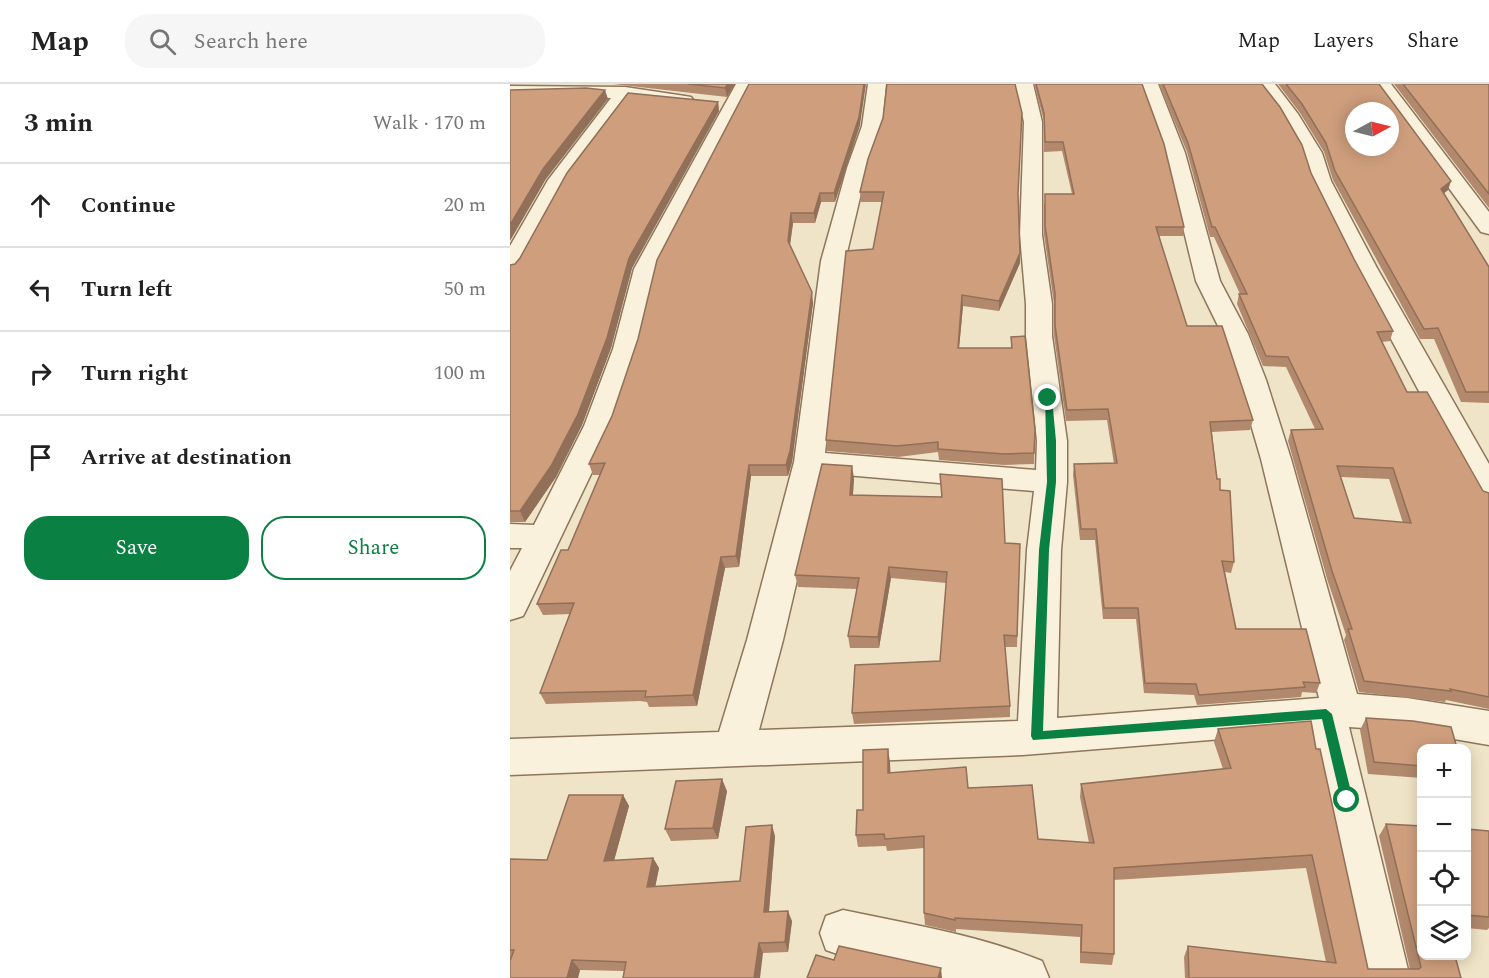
<!DOCTYPE html>
<html lang="en">
<head>
<meta charset="utf-8">
<style>
	:root { --surface:#fff; --page:#f6f6f6; --text:#222; --muted:#767676; --line:#e0e0e0; --accent:#0b8043 }
	body { margin:0; font-family:Spectral,serif; background:var(--page); color:var(--text) }
	.controls { position:absolute; right:18px; bottom:18px; display:grid; overflow:hidden; border-radius:12px; box-shadow:0 3px 15px #0003 }
	.controls button { width:54px; height:54px; display:grid; place-items:center; padding:0; border:0; border-bottom:2px solid var(--line); background:var(--surface); color:var(--text); font:30px sans-serif }
	.compass { position:absolute; left:835px; top:18px; width:54px; height:54px; border-radius:50%; background:var(--surface); box-shadow:0 3px 15px #0003; rotate:83deg }
	.stop { position:absolute; width:18px; height:18px; margin:-14px; border:4px solid #0b8043; border-radius:50%; background:#fff }
	.stop.end { background:#0b8043; border-color:#fff; box-shadow:0 2px 6px #0008 }
	.list { margin:0; padding:0; list-style:none }
	h2 { display:flex; justify-content:space-between; align-items:center; height:78px; margin:0; padding:0 24px; font-size:26px }
	h2 small { font-size:20px; font-weight:400; color:var(--muted) }
	.list li { display:grid; grid-template-columns:39px 1fr auto; gap:18px; align-items:center; box-sizing:border-box; height:84px; padding:0 24px; border-top:2px solid var(--line) }
	.list b { display:block; font-size:22px; white-space:nowrap }
	.list em { font-size:20px; font-style:normal; color:var(--muted) }
	.actions { display:flex; gap:12px; padding:18px 24px }
	.actions a { flex:1; padding:14px 0; border:2px solid var(--accent); border-radius:24px; text-align:center; font-size:21px; color:var(--accent) }
	.actions .main { background:var(--accent); color:#fff }
	.icon { flex:none; width:33px; height:33px; fill:none; stroke:currentColor; stroke-width:2; stroke-linecap:round; stroke-linejoin:round }
	.map { position:relative; flex:none; width:979px; height:894px; overflow:hidden }
	header { display:flex; align-items:center; gap:36px; box-sizing:border-box; height:84px; padding:0 30px; background:var(--surface); border-bottom:2px solid var(--line) }
	header strong { font-size:28px }
	nav { display:flex; gap:33px; margin-inline-start:auto; font-size:21px }
	.search { width:420px; height:54px; background:var(--page); display:flex; align-items:center; gap:15px; box-sizing:border-box; padding:0 21px; border-radius:24px; color:var(--muted); font-size:22px }
	main { display:flex }
	aside { flex:1; background:var(--surface) }
	.map>svg:first-child { display:block }
	.lines { fill:none; stroke-linecap:round; stroke-linejoin:round }
	.minor-casing { stroke:#8d765c; stroke-width:3 }
	.minor { fill:#faf1dc; fill-rule:evenodd }
	.wall { fill:#b2896c; fill-rule:evenodd }
	.shaded-wall { fill:#916f58 }
	.building { fill:#cf9f7d; stroke:#916f58; stroke-width:1.5; fill-rule:evenodd }
	.route { fill:#0b8043 }
</style>
</head>
<body>
<header>
<strong>Map</strong>
<div class="search"><svg class="icon" aria-label="search" viewBox="0 0 24 24"><circle cx="10" cy="10" r="6"/><path d="M15 15l6 6"/></svg>Search here</div>
<nav><a>Map</a><a>Layers</a><a>Share</a></nav>
</header>
<main>
<aside>
<h2>3 min<small>Walk · 170 m</small></h2>
<ul class="list">
<li><svg class="icon" aria-label="ahead" viewBox="0 0 24 24"><path d="M12 20V5M6 11l6-6 6 6"/></svg><div><b>Continue</b></div><em>20 m</em></li>
<li><svg class="icon" aria-label="left" viewBox="0 0 24 24"><path d="M17 20v-9H6M10 6l-5 5 5 5"/></svg><div><b>Turn left</b></div><em>50 m</em></li>
<li><svg class="icon" aria-label="right" viewBox="0 0 24 24"><path d="M7 20v-9h11M14 6l5 5-5 5"/></svg><div><b>Turn right</b></div><em>100 m</em></li>
<li><svg class="icon" aria-label="arrive" viewBox="0 0 24 24"><path d="M6 21V4h12l-3 4 3 4H6"/></svg><div><b>Arrive at destination</b></div></li>
</ul>
<div class="actions"><a class="main">Save</a><a>Share</a></div>
</aside>
<div class="map">
<svg width="979" height="894" viewBox="0 0 979 894">
	<rect width="100%" height="100%" fill="#f0e4c8"/>
	<g class="lines">
		<g class="minor-casing">
			<path id="minor" d="M226,0H244L148,185L129,265L104,342L18,522L13,532L0,536V487L12,464H0V440L24,441L74,342L103,265L124,185Z
				M358,0H376L372,42L357,84L335,177L315,369L526,386L527,357L516,252V220L510,151L514,38L505,0H523L532,38V151L542,220V252L557,357V398L551,466L547,634L809,614L751,375L728,296L712,250L686,197L655,69L630,0H648L675,69L710,197L738,250L756,296L781,375L847,610L897,614L979,627V661L897,647L839,643L900,894H852L800,648L513,671L0,691V655L209,648L237,556L284,378L311,177L337,84L352,42ZM312,389L524,407L517,466L508,637L249,646L273,556Z
				M747,0H765L788,30L812,69L821,97L867,184L979,380V419L968,416L963,408L843,184L801,97L792,69L770,31Z
				M863,0H881L979,128V150L971,148Z
				M0,2L115,3L175,12L181,13L184,17L181,21L175,22L118,16L58,97L12,183L8,188L0,190V162L38,96L101,14L0,12Z
				M333,826C399,840 469,851 532,877L539,894H426L333,872L316,866L310,849L316,832Z"/>
		</g>
		<use href="#minor" class="minor"/>
	</g>
	<path class="wall" d="M103,0H225L217,13Z
		M524,0H632L674,143L673,152H649L677,242L743,336L740,346L702,348L707,395L710,406L724,478L721,489L715,488L726,545L810,599L806,609L792,608L791,613L687,621L684,611L634,609L626,535H593L585,456H570L563,391L564,380H604L597,336L556,337L544,252V220L534,151V120L562,110L552,67L534,68V37Z
		M649,0H752L801,89L844,175L883,247L880,257L872,258L897,308L973,407L979,409V625L936,616L935,618L849,608L834,556L836,551L818,498L778,357L781,346L805,345L776,283L753,282L727,220L729,210H730L704,153H700L677,68ZM831,393L879,395L893,439L844,434Z
		M768,0H869L938,106L934,109L979,183V319L951,318L924,255H910L823,96L814,68L790,29Z
		M884,0H979V124Z
		M208,18L209,27L122,184L101,264L72,341L46,393L15,438H0V181L5,180Z
		M373,34L508,114L510,179L489,227L453,222L449,264H501V253L525,346L524,380L494,381L429,376L428,368L388,373L317,367L316,356L363,165L372,118H351L350,108Z
		M350,41L325,118H311L305,139H283L280,162L303,219L282,378L278,392H241L229,483L215,484L187,622L139,623L137,618L130,617L36,620L30,609L60,530L33,531L27,520L58,466L90,391H83L79,380L102,332Z
		M344,394L343,411L495,459L510,460L507,563H495L500,622V633L344,640L342,629L430,577L436,499L381,494L369,564H340L338,552L347,505L288,503L285,491Z
		M856,634L912,664V694L858,690L850,646Z
		M708,645L806,665L858,885H900L869,752L876,740L951,894H675L674,873L678,862L816,878L796,784L604,796V870L602,881L570,879V853L446,845V848L415,841L414,829V764L377,767L376,762L348,763L346,751L353,726L380,678V689L458,704L528,755L579,759L570,713L571,700L713,685L704,658Z
		M217,707L208,755L161,757L155,745Z
		M113,711L119,722L104,776L143,774L149,784L145,803L230,797L265,752L259,828L282,837L278,868L253,869L114,887L70,886L68,894H0V775L37,776Z
		M957,745L979,747V844L977,846L957,844Z"/>
	<path class="shaded-wall" d="M218,0H225L217,13L215,4Z
		M354,0H356L350,41L325,118L324,109Z
		M95,6L98,15L36,95L0,157V141L33,85Z
		M208,18L209,27L122,184L101,264L72,341L46,393L15,438L10,427L119,174Z
		M941,97L938,106L928,114L931,105Z
		M310,109L311,118L305,139L304,129Z
		M281,129L283,139L279,167L278,157Z
		M510,169V179L489,227V217Z
		M302,208L303,219L282,378L278,392L276,381Z
		M452,211L453,222L448,275V264Z
		M239,381L241,392L229,483L226,472Z
		M342,382L344,394L342,422L340,411Z
		M211,473L215,484L187,622L183,611Z
		M379,483L381,494L369,564L368,553Z
		M378,665L380,678L381,702L378,689Z
		M212,695L217,707L208,755L203,744Z
		M113,711L119,722L101,788L94,777Z
		M262,741L265,752L258,838L254,828Z
		M143,774L149,784L143,814L137,803Z
		M278,827L282,837L278,868L275,858Z
		M249,859L253,869L250,894H244Z
		M62,876L70,886L68,894H57Z
		M431,884L432,894H428Z"/>
	<path class="building" d="M178,0H218L215,4Z
		M239,0H354L349,33L324,109H310L304,129H281L278,157L302,208L280,367L276,381H239L226,472L211,473L183,611L135,613L136,607H126L30,609L64,519L27,520L51,466H58L95,379L79,380L102,332L128,255L147,176Z
		M377,0H505L512,29L508,110L510,169L489,217L452,211L448,264H502L501,253L515,252L525,346L524,369L494,370L428,365V358L387,362L316,356L336,167L363,165L374,108H350L358,75L373,34Z
		M526,0H632L654,60L674,143H646L677,242H712L743,336L700,338L707,395H710V406L720,407L724,478L712,477L726,545H796L810,599L793,598L795,603L689,611L686,600L635,599L628,524H594L586,445H571L564,380L607,379L598,325L557,326L545,241V209L535,141V110H564L553,58H535L534,29Z
		M653,0H752L770,23L792,61L801,89L844,175L883,247L867,248L897,308H917L973,407L979,409V613L940,605L941,607L854,597L838,545H842L822,487L781,346L813,345L778,273L756,272L729,210H737L705,143H702L678,59ZM827,382L883,384L901,439L844,434Z
		M776,0H869L941,97L931,105L979,183V308H956L928,244L914,245L825,87L816,59L792,20ZM844,27H880V63H844Z
		M893,0H979V110Z
		M76,4L95,6L33,85L0,141V6Z
		M118,9L208,18L119,174L97,254L68,330L41,382L10,427H0V181L5,180L10,174L57,89Z
		M312,380L342,382L340,411L432,413L430,390L492,395L495,459L510,460L507,552L494,551L500,622L342,629L345,581L430,577L437,488L379,483L368,553L338,552L349,494L285,491Z
		M856,634L903,637L941,643L947,664H912V682L864,678Z
		M801,637L806,665H810L858,885H909L911,883L876,740L912,742V872H945L951,894H679L678,862L826,879L802,771L604,784V870L571,868L572,841L445,834V836L414,829V752L375,755L374,750L346,751L347,726H353V666L378,665V689L456,683L458,704L522,701L528,755L584,759L571,700L721,684L708,645Z
		M212,695L203,744L155,745L166,697Z
		M59,711H113L94,777L143,774L137,803L230,797L236,743L262,741L254,828L278,827L275,858L249,859L244,894H113L116,878L62,876L57,894H0V877L4,866H0V775L37,776Z
		M957,745L979,747V833L957,831Z
		M329,862L431,884L428,894H297L306,871L324,876Z"/>
	<path class="route" d="M535,312L542,314L546,357V398L539,466L533,647L816,625L822,630L843,716L842,720L837,721L831,716L812,635L523,656L521,652L529,466L537,398Z"/>
</svg>
<div class="controls">
<button>+</button>
<button>−</button>
<button><svg class="icon" aria-label="locate" viewBox="0 0 24 24"><circle cx="12" cy="12" r="6"/><path d="M12 2v4M12 18v4M2 12h4M18 12h4"/></svg></button>
<button><svg class="icon" aria-label="layers" viewBox="0 0 24 24"><path d="M12 4l9 5-9 5-9-5zM3 14l9 5 9-5"/></svg></button>
</div>
<svg class="compass" viewBox="-18 -18 36 36"><path d="M0-13l5 13h-10z" fill="#e53935"/><path d="M0 13l5-13h-10z" fill="#767676"/></svg>
<div class="stop" style="left:837px;top:716px"></div>
<div class="stop end" style="left:538px;top:314px"></div>
</div>
</main>
</body>
</html>
